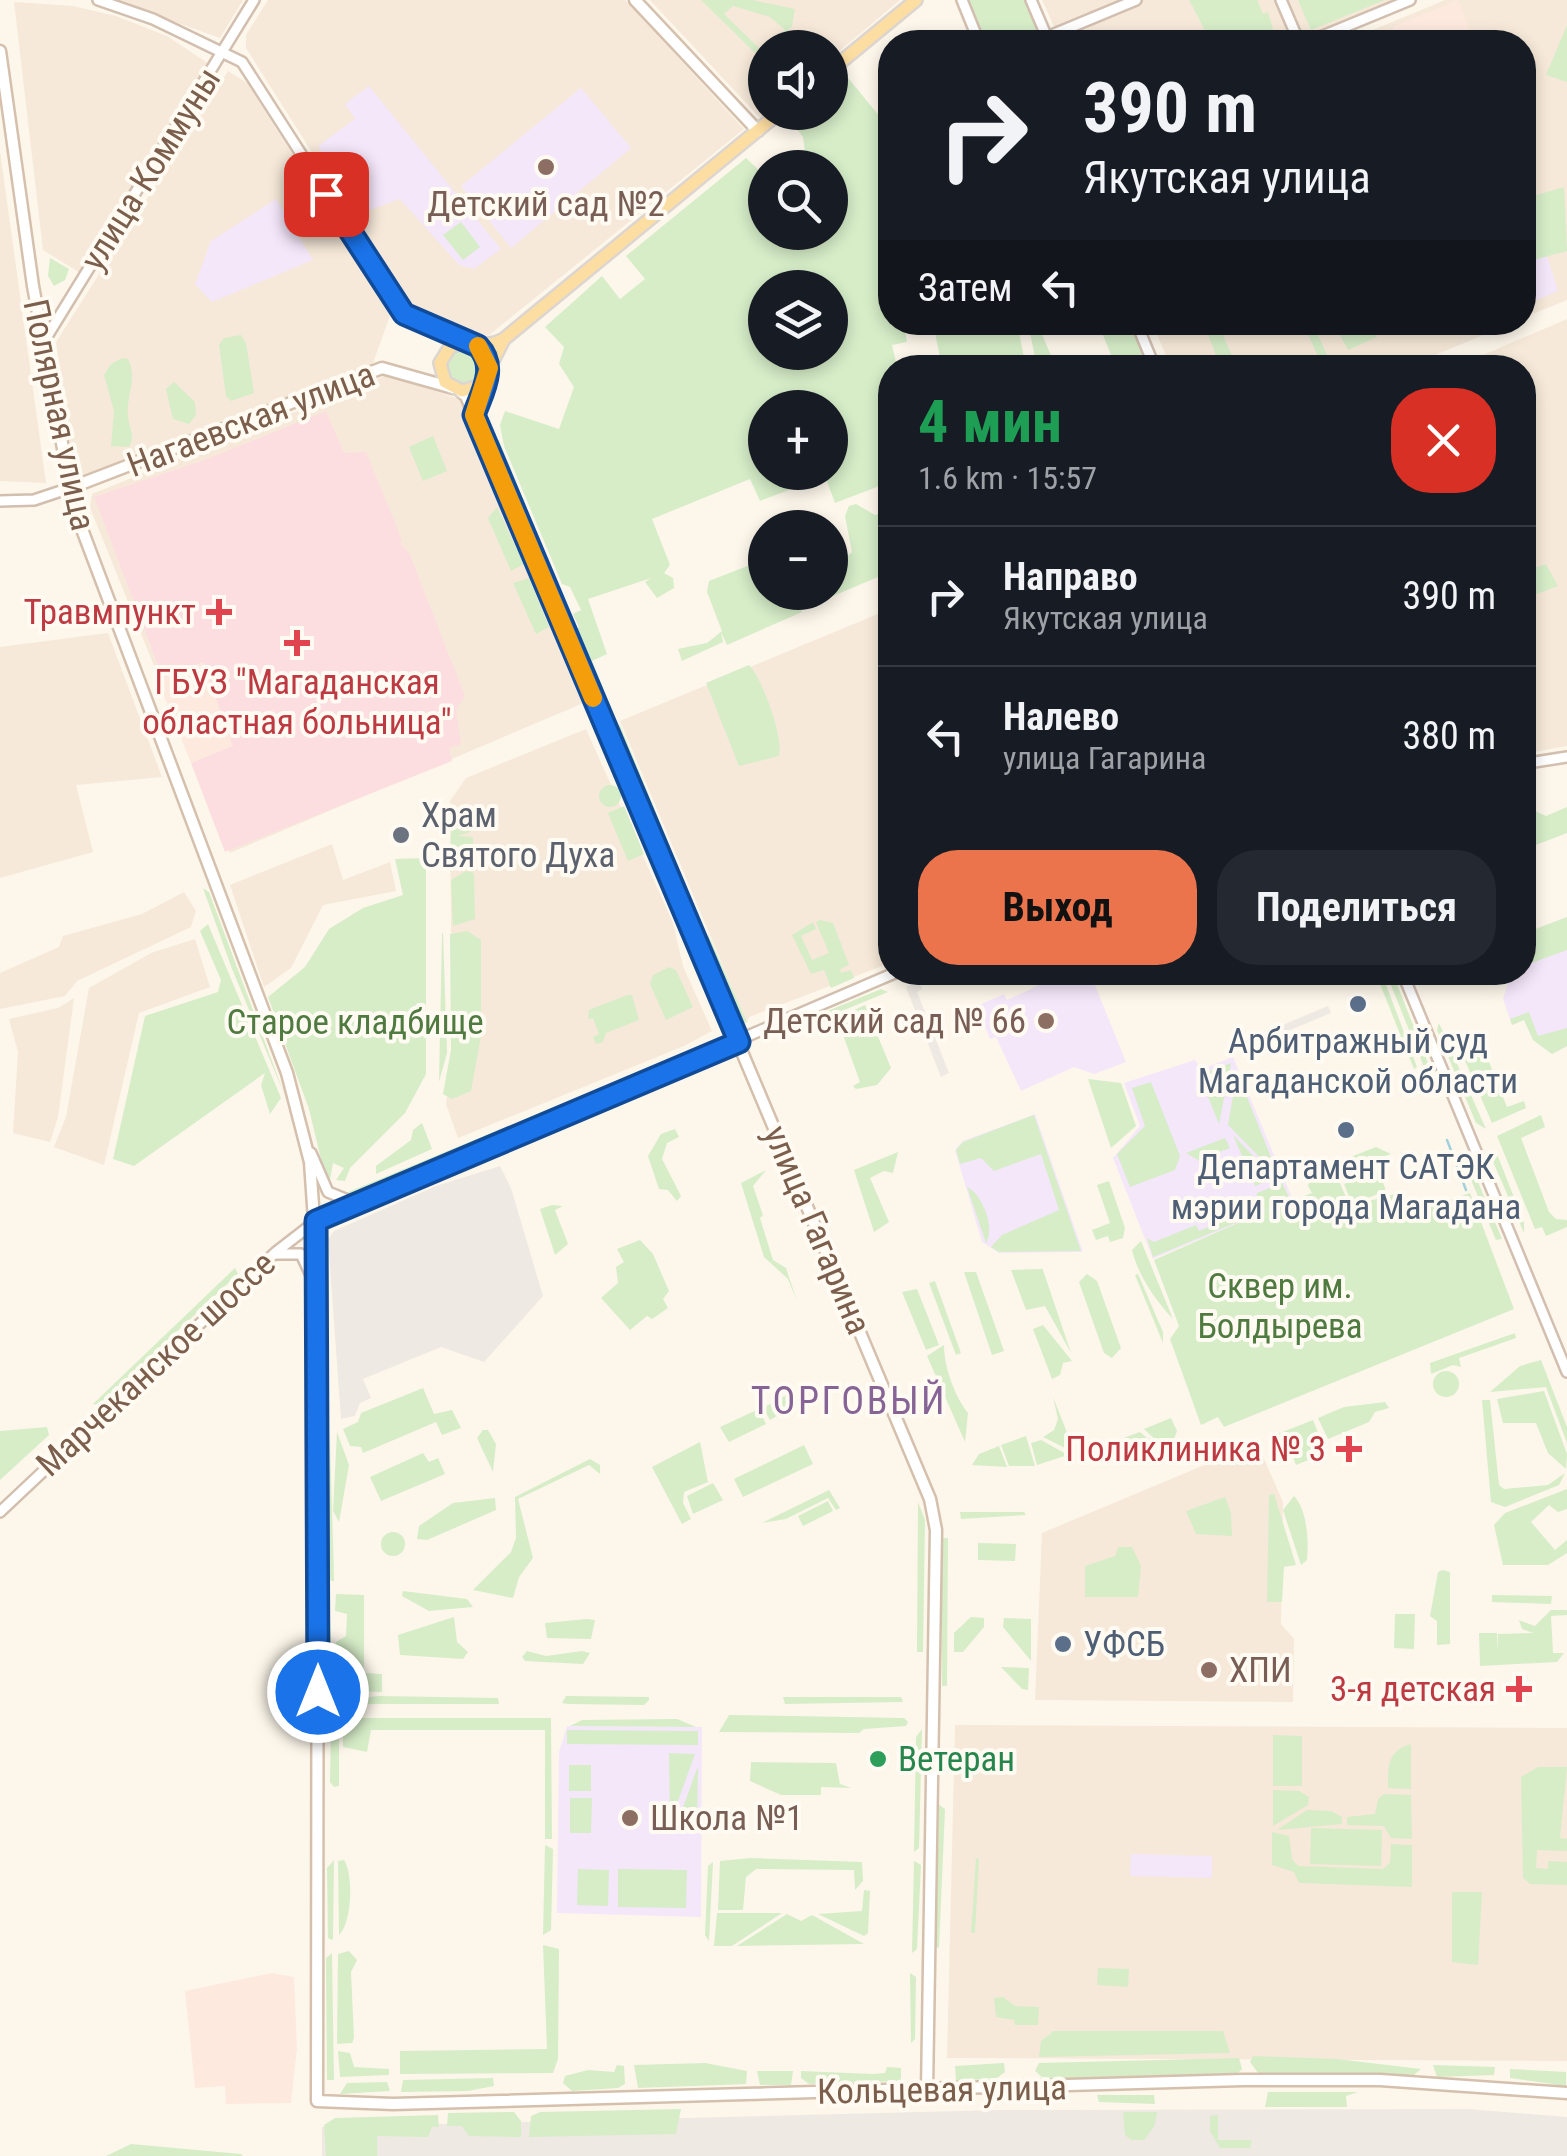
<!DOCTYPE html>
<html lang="ru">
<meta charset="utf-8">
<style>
body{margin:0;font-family:"Roboto Condensed",sans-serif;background:#242831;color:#f1f3f6;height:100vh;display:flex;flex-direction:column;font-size:38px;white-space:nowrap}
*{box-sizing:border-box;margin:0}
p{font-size:32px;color:#9ea1a6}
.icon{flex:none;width:55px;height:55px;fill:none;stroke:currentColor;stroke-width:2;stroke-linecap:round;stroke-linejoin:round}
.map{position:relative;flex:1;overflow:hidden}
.drawer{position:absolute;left:878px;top:355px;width:658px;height:630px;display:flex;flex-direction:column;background:#171b24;border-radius:40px;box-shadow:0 5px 15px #0003}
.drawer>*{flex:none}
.top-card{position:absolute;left:878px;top:30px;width:658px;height:305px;border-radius:40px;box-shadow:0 5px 15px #0003;background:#171b24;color:#f1f3f6;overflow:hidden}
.buttons{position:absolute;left:748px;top:30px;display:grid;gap:20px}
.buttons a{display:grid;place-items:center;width:100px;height:100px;border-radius:50%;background:#171b24;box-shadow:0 5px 15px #0003;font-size:50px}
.pin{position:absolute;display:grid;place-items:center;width:85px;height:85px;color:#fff;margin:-42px;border-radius:20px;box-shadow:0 5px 15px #0006}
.me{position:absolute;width:110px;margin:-55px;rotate:0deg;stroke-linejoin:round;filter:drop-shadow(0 0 8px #0008)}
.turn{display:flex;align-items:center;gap:35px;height:210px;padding:0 40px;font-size:45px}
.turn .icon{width:130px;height:130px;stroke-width:2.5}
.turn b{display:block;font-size:70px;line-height:85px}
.then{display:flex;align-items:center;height:95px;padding:0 40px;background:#0003;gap:20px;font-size:38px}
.round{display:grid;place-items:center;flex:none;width:105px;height:105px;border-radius:40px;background:#242831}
.overview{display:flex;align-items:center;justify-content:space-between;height:170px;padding:0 40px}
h1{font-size:60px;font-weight:700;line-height:75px;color:#1e9e55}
.button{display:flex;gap:20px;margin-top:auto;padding:20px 40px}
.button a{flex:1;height:115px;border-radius:40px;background:#eb744c;color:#111;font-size:40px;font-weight:700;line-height:115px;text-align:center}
.button a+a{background:#242831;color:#f1f3f6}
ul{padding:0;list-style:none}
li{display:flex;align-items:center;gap:30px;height:140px;padding:0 40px;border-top:2px solid #363941}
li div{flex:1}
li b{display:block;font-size:38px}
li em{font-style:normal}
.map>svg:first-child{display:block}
.residential{fill:#f6e9d9}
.commercial{fill:#fee9df}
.industrial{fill:#efe9e3}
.education{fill:#f4e7fa}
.medical{fill:#fcdee0}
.green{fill:#d6edc8;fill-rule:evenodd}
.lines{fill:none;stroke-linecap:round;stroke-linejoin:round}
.stream{stroke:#a3d1db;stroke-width:2.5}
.tertiary-casing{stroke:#d2bfaf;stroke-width:14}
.secondary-casing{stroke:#d5c0ad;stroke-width:15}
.primary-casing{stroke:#ddd5d0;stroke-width:16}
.tertiary{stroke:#fff;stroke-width:9}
.secondary{stroke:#fff;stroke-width:10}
.primary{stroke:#fddea2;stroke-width:11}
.route-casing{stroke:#114b97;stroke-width:25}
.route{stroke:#1a73e8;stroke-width:18}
.slow{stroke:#f59e0b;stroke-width:18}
.education-dot{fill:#8d6e63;stroke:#fffaf2;stroke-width:4}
.health-dot{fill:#e0444e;stroke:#fffaf2;stroke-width:4}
.worship-dot{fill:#6b7280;stroke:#fffaf2;stroke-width:4}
.service-dot{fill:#5c6f8a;stroke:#fffaf2;stroke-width:4}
.leisure-dot{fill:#2e9e5b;stroke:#fffaf2;stroke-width:4}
.labels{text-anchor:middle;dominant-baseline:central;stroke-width:8;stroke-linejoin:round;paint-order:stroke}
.street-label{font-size:35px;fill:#7b5e4c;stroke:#fffaf2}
.education-label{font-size:35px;fill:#785e54;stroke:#fffaf2;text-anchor:start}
.health-label{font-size:35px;fill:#be3a42;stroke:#fffaf2;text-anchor:end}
.worship-label{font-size:35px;fill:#5b616d;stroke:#fffaf2;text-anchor:start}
.park-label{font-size:35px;fill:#4f7a40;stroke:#fffaf2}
.service-label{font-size:35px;fill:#4e5e75;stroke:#fffaf2}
.leisure-label{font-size:35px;fill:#27864d;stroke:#fffaf2;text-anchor:start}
.neighbourhood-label{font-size:38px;letter-spacing:2.5px;fill:#876496;stroke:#fffaf2}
</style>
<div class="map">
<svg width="1567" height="2156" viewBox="0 0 1567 2156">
<rect width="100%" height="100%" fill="#fdf7eb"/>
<g class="residential">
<polygon points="113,0 243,0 220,38"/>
<polygon points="268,0 625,0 744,129 488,336 410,307 246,48 246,35"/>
<polygon points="650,0 900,0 830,59 830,48 765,48 767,113 760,118"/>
<polygon points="1042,0 1404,0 1298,42 1061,42"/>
<polygon points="1445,0 1567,0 1567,300 1523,318 1522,42 1344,42"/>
<polygon points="14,2 73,6 116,16 167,36 209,64 80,273 43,250"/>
<polygon points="228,71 247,83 392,310 372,366 79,478 73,471 56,342"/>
<polygon points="0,151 46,483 0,481"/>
<polygon points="1567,319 1567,746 1523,754 1522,368 1453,368"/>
<polygon points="1152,323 1512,323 1404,368 1171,367"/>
<polygon points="386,375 459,399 586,702 230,853 90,508 92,494"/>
<polygon points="890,609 890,963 749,1017 747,1023 620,721"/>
<polygon points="108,633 162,777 76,785 93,852 0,878 0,647"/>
<polygon points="586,729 673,923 683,966 712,1031 684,1046 458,1138 446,1104 452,1050 450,801 466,778"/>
<polygon points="332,844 343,880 390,862 396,891 323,905 291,968 264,987 230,885"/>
<polygon points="184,892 196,911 191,927 77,981 65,996 0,1009 0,973 59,947 63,936 142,914"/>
<polygon points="195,939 210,987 139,1013 104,1165 54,1147 66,1117 89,988 151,953"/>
<polygon points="74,998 58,1117 50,1142 13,1133 18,1052 9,1019 58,1008"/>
<polygon points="1257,1443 1283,1502 1281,1624 1294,1639 1293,1702 1035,1700 1042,1533"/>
<polygon points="955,1725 1567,1728 1567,2061 947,2058"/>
</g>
<g class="commercial">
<polygon points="1458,0 1474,42 1399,42 1393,27"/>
<polygon points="202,661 234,747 191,763 160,686 163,678"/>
<polygon points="272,1973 294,1977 297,2048 291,2103 226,2104 225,2086 195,2088 185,1991"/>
</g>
<g class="industrial">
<polygon points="919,981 922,989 917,992 949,1073 941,1077 906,987"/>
<polygon points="1328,1006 1331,1013 1283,1033 1280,1026"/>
<polygon points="500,1166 511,1188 543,1296 484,1362 441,1347 363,1379 371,1398 360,1403 355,1416 341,1419 328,1240 334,1231 436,1186"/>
<polygon points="1469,2109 1567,2117 1567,2156 322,2156 322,2127 999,2110"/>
</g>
<g class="education">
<polygon points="369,86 501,249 474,269 459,265 400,199 359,214 318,146 355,119 345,104"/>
<polygon points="581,88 631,148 511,248 461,186"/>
<polygon points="276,199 313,260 212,302 195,284 211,241"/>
<polygon points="1528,242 1530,261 1547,256 1558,291 1523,306 1523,244"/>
<polygon points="1567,917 1567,1046 1552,1054 1533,1040 1524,1020 1512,1025 1503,999 1511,973 1522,972 1523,934"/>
<polygon points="1051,973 1090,973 1126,1062 1094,1074 1074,1067 1021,1091 996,1037 990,1039 977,1006 1004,994 1007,1000 1029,990 1048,980 1046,975"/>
<polygon points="1233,1057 1293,1200 1153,1259 1113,1158 1140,1126 1124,1083 1195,1060 1202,1069"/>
<polygon points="1035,1114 1083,1252 999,1253 982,1242 955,1150 963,1141"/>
<polygon points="567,1726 702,1727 701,1917 557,1913 559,1752"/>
<polygon points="1131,1854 1212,1856 1212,1878 1130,1876"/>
</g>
<polygon class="medical" points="326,411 344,453 366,452 402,540 400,543 409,553 465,696 456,710 461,744 449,748 452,761 225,852 191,763 233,746 203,662 163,678 94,497 205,460"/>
<g class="green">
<polygon points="701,0 752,0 795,9 792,26 774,45 771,42 785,30 770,17 733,6 724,14 759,48 755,53"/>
<polygon points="962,0 1031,0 1049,42 979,42"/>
<polygon points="1189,0 1257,0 1263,14 1268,12 1277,42 1211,42"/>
<polygon points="1298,0 1385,0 1311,30"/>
<polygon points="1567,25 1567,82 1546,75"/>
<path d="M844,73L890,129V322L904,323L907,342L892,345L897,367L890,368V482L835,503L825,476L760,501L750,479L652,519L670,565L664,573L673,578L674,588L657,598L645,582L651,578L588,599L607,654L592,661L604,690L600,692L575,630L579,627L573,614L581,610L570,587L562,584L504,446L500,425L505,411L559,429L574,387L559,364L564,347L545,327L602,276L620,299L645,279L626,256L746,158L765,176V232H830V168L797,167L806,159L803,137L789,119L797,113L830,112V85ZM765,288H830V352H765ZM765,408H830V472H765Z"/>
<polygon points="1564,187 1567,251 1530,261 1523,199"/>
<polygon points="461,222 480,247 463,260 443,235"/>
<polygon points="50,258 69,269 65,280 54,286 48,276"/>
<polygon points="933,323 1017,323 1026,367 942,367"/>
<polygon points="1028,323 1037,323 1056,367 1037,367"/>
<polygon points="1098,323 1130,323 1148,367 1116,367"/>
<polygon points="1303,323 1313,323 1332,367 1307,367 1320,361"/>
<polygon points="1334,323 1372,323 1377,337 1348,350"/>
<polygon points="1218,324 1237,367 1211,367 1208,360 1216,355 1206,329"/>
<polygon points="241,335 246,343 254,393 231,401 226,396 219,345 224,338"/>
<circle cx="465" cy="367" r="18"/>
<path d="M122,358L128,359C138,379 126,396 128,416C129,429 136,436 129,447L111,446L114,411L104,375L111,364Z"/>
<polygon points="174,382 195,402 196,415 189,424 173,419 166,389"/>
<polygon points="433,436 447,471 423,481 409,447"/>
<polygon points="493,440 499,440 558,585 554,583"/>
<polygon points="856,504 875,515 890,510 890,572 821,601 819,593 830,592 830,572 852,552 845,516 849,506"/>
<polygon points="497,507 524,564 511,571 488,518"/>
<polygon points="765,559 765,592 794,593 802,612 727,645 721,632 723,642 682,661 678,649 707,643 722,631 707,592 709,581"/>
<polygon points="1546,564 1558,586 1523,599 1523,572"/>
<polygon points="529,578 549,627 536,634 513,583"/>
<path d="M749,665C762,678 784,738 779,756L739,766L706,683Z"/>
<polygon points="620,725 692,900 685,896 616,727"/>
<polygon points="612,755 664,878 663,884 658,883 607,757"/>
<circle cx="610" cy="796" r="11"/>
<polygon points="624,806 644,854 628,861 608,813"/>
<polygon points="1567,807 1567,833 1523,850 1524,814 1533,810 1546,816"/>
<polygon points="470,827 470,832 458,836 473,837 473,855 460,855 459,844 458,856 471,861 450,872 451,829"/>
<polygon points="426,858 426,1074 405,1113 350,1168 345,1181 336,1180 344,1168 333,1163 330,1180 326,1180 309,1109 268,997 305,967 329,929 363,908 403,895 395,859"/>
<polygon points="466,871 474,873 475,919 453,926 451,880"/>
<polygon points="203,888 209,892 285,1096 232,969"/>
<polygon points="1567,917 1567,950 1523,966 1523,934"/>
<polygon points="820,920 833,923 849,965 840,969 841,973 851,970 854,978 831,988 824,970 811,974 792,935 813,922 816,929 801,936 812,960 829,953 816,922"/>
<polygon points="208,924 281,1098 270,1114 261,1085 265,1073 134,1166 113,1159 145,1016 218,992 221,980 200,931"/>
<polygon points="467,931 481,940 481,1036 471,1091 452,1099 443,1094 451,1050 450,934"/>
<polygon points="443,932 447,1053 439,1082 442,934"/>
<polygon points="708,934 747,1022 745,1023 741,1022 707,945"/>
<polygon points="669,967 676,970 693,1007 666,1020 650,984 653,975"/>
<polygon points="1386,973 1393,974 1430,1068 1426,1072"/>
<polygon points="1385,982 1417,1067 1414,1069 1380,984"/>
<polygon points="881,989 888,992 815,1022 813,1017"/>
<polygon points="627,995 632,995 639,1020 606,1033 603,1042 596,1044 593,1037 599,1034 593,1018 588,1019 589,1010"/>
<polygon points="865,1005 891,1068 877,1085 856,1089 853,1086 860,1082 837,1018"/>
<polygon points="1529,1012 1538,1036 1567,1028 1567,1046 1552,1054 1533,1040 1524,1020 1512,1025 1510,1019"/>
<polygon points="1439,1023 1486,1129 1476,1123 1437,1030"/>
<polygon points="719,1038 720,1043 615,1087 613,1082"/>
<polygon points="1483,1047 1507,1107 1524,1101 1526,1108 1492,1123 1463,1056"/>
<polygon points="1231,1063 1219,1124 1199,1075"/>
<polygon points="1237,1072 1279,1177 1228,1125"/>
<polygon points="1088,1079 1121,1083 1136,1126 1111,1148"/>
<polygon points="1151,1082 1180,1156 1175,1170 1130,1187 1117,1154 1145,1126 1132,1088"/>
<polygon points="602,1087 601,1093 349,1196 346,1193"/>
<polygon points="610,1103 616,1106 509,1152 512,1144"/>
<polygon points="1034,1115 1081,1251 999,1252 991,1247 1002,1235 1059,1210 1041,1154 994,1171 981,1158 960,1164 956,1150 963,1142"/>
<polygon points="1541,1115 1545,1127 1521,1138 1549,1212 1556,1219 1567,1220 1567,1227 1546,1236 1542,1227 1535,1229 1497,1136"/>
<polygon points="422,1123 432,1149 376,1174 376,1166 411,1140 413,1130"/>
<polygon points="675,1129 679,1137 667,1143 662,1159 681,1196 677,1201 668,1190 659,1189 648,1156 661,1134"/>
<polygon points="1233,1135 1275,1178 1255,1186"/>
<polygon points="1225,1138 1230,1148 1198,1160 1186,1153"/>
<polygon points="1376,1147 1391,1154 1385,1156 1388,1169 1376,1168 1339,1181 1350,1206 1395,1194 1413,1213 1470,1193 1514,1309 1224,1427 1218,1417 1201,1425 1170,1339 1179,1326 1154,1260 1281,1204 1153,1257 1147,1238 1154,1242 1196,1225 1199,1231 1218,1223 1216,1217 1256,1199 1257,1193 1282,1183 1291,1201 1312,1193 1308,1186 1312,1172"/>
<polygon points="499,1150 502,1153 412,1191 415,1184"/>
<polygon points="898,1152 893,1173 884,1171 870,1178 889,1222 874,1232 854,1170"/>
<polygon points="1497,1154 1524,1223 1524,1233 1491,1157"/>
<polygon points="1470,1163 1500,1234 1502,1239 1496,1240 1465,1165"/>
<polygon points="766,1170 753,1186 763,1215 760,1218 773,1260 786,1268 797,1301 788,1279 764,1257 741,1183"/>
<polygon points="1379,1171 1386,1191 1352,1204 1344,1184"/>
<polygon points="1109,1181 1125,1228 1123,1238 1110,1242 1108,1236 1096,1240 1092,1230 1110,1223 1097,1185"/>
<path d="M967,1187C983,1195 995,1228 986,1243Z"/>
<polygon points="552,1205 563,1206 555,1210 568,1244 555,1255 540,1209"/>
<polygon points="640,1240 653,1254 669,1291 663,1299 668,1308 652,1319 647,1316 630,1330 601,1298 618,1283 616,1267 624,1262 617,1249"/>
<path d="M1141,1241L1173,1319C1155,1300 1138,1275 1132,1250Z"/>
<polygon points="235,1268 238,1274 99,1405 93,1404"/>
<polygon points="1043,1269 1043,1270 1071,1353 1045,1306 1026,1310 1011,1270"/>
<polygon points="964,1272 976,1272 1004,1351 992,1355"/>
<polygon points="1087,1274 1097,1281 1121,1348 1112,1358 1104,1353 1079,1282"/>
<polygon points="1138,1274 1163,1332 1163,1343 1135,1275"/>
<polygon points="935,1281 961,1353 956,1355 929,1283"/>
<polygon points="917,1289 939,1345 926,1350 902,1292"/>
<polygon points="1043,1325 1072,1361 1063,1363 1060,1375 1052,1379 1033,1329"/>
<polygon points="1515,1333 1516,1338 1459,1358 1461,1367 1453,1365 1431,1374 1430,1363"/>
<polygon points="310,1334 310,1427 306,1427 305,1335"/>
<path d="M944,1345C944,1369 956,1398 968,1413L965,1442L927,1356Z"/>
<polygon points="1541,1360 1567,1427 1567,1443 1546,1387 1490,1392 1520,1366"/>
<circle cx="1446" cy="1384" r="13"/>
<polygon points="423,1388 434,1414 452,1410 461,1428 442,1435 436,1422 363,1453 361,1447 350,1446 343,1429 358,1422 361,1413"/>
<polygon points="1544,1391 1567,1454 1566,1469 1548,1453 1536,1423 1503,1423 1497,1399"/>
<polygon points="790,1393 797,1405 770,1420 763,1408"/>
<polygon points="1053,1397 1075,1453 1043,1437 1054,1430 1058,1419"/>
<polygon points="1482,1400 1490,1400 1499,1485 1504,1489 1548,1485 1565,1473 1559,1485 1505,1507 1491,1502"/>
<polygon points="1385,1402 1389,1408 1375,1412 1369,1422 1328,1439 1318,1418 1344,1407"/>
<polygon points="759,1409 766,1424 729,1442 720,1427"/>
<polygon points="1171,1418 1177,1431 1174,1439 1160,1444 1144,1429"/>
<polygon points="1313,1420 1326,1453 1296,1465 1290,1449 1296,1446 1289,1448 1287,1440 1275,1435"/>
<polygon points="47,1427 49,1435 0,1480 0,1431"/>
<polygon points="483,1430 488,1430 496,1444 493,1472 477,1438"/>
<polygon points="337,1432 349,1465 339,1522 333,1511"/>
<polygon points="1140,1432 1147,1438 1143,1445 1149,1438 1158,1445 1133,1455 1137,1446 1143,1445 1135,1443 1130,1456 1113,1463 1107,1444"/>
<path d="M330,1434C331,1486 333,1533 334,1581H331L328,1570Z"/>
<polygon points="1026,1436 1035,1466 1009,1466 1001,1445"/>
<polygon points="1041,1440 1068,1455 1037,1465 1031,1443"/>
<polygon points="700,1442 708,1482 684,1492 683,1503 691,1519 682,1524 652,1467"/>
<polygon points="804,1445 813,1464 743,1497 734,1479"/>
<polygon points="999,1446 1007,1467 972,1465 979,1454"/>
<polygon points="423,1453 429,1462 438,1458 445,1474 381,1501 370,1477"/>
<polygon points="590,1459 600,1465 600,1474 589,1465 518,1499 533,1558 519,1577 513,1598 473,1590 511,1552 516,1538 515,1497"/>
<polygon points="713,1483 723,1500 693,1514 687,1496"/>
<polygon points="1567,1489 1567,1509 1558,1512 1549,1505 1531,1522 1555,1550 1567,1540 1567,1553 1548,1565 1503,1565 1494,1525 1505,1513"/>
<polygon points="829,1490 840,1508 836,1510 828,1498 786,1519 762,1523"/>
<polygon points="1274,1494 1296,1565 1284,1567 1282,1602 1267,1602 1269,1495"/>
<path d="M1294,1496C1307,1509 1309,1541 1307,1560L1301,1565L1283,1510Z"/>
<polygon points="1225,1497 1231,1513 1232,1536 1196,1534 1186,1511"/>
<polygon points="495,1498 496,1510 427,1540 417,1539 419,1526 453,1503"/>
<polygon points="828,1501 833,1511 803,1526 798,1516"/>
<polygon points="918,1502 925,1520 923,1652 917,1652"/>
<polygon points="960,1512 1024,1512 1026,1515 961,1519"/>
<circle cx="393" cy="1544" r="12"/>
<polygon points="942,1538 948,1538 947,1686 942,1686"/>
<polygon points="978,1543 1016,1544 1015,1561 978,1560"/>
<polygon points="1118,1547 1132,1547 1141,1566 1138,1597 1085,1597 1085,1566 1115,1556"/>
<polygon points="1443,1570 1450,1572 1450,1644 1437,1645 1437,1621 1430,1616 1438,1572"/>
<polygon points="403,1591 467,1599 473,1607 429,1611 402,1596"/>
<polygon points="336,1594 364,1595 364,1673 382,1674 382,1692 336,1690 336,1642 346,1636 347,1614 335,1611"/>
<polygon points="329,1595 333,1692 329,1693"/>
<polygon points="1492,1595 1552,1596 1551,1604 1492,1602"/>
<polygon points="1551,1610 1567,1610 1567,1615 1551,1616 1553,1653 1564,1653 1557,1662 1480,1666 1479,1633 1497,1633 1498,1652 1498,1634 1533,1633 1522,1629 1519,1620 1535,1626"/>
<polygon points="1395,1614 1415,1614 1414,1649 1394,1648"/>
<polygon points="454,1617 457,1642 468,1652 463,1659 400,1655 398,1635"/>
<polygon points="971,1617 984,1618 984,1627 963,1652 954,1652 954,1633"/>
<polygon points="1004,1618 1031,1619 1031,1661 1003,1627"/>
<polygon points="587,1619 595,1620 591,1639 547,1638 545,1623"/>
<polygon points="582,1651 590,1653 583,1664 525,1661 522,1657 527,1651 546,1656"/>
<polygon points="1001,1667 1029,1668 1028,1690 1022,1689"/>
<polygon points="379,1696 498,1698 499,1704 344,1704 343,1700"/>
<polygon points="566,1696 649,1697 649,1700 644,1705 568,1704 562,1703"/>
<polygon points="783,1697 901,1697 903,1702 785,1704"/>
<polygon points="729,1715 904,1718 908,1722 906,1726 864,1729 859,1733 719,1732"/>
<polygon points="339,1718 339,1786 334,1787 330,1782 331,1721"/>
<polygon points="343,1718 551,1718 552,1839 545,1839 545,1730 371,1730 367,1752 343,1747"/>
<polygon points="677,1719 696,1727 570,1726 582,1720"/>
<polygon points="922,1729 919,1848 914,1852 916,1737"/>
<polygon points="567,1730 698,1731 698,1745 567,1744"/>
<polygon points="1273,1735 1302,1736 1302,1786 1273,1786"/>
<path d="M1411,1744V1789L1388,1788C1388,1767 1387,1751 1411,1744Z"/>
<polygon points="669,1753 695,1754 670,1823"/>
<polygon points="751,1762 836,1763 840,1784 851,1788 821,1787 821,1795 781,1795 750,1781"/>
<rect x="569" y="1765" width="22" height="26"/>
<polygon points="698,1766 697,1825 677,1824"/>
<polygon points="1538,1767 1567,1767 1560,1838 1567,1839 1567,1851 1537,1850 1536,1868 1548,1869 1548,1861 1567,1862 1567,1885 1530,1884 1523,1878 1521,1777"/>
<polygon points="1273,1790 1299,1791 1309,1797 1308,1805 1273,1826"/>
<polygon points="1384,1794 1411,1795 1412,1839 1391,1838 1384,1826 1347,1825 1347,1817 1375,1814 1378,1799"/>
<polygon points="570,1798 592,1798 591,1833 570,1833"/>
<polygon points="939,1805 945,1809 939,1948 936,1947"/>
<polygon points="1307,1810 1331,1811 1342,1817 1342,1824 1277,1830"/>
<polygon points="1311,1828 1382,1830 1381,1866 1310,1864"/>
<polygon points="1272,1832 1289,1836 1292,1859 1298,1866 1383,1869 1390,1863 1391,1844 1412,1845 1412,1887 1299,1883 1294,1872 1272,1865"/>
<polygon points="545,1845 553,1849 551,1930 543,1935"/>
<polygon points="751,1858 862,1862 863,1881 855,1890 854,1870 756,1869 746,1877 743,1910 718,1910 720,1861"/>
<polygon points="976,1858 979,1859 975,1933 971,1933"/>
<polygon points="334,1860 333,1939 331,1940 328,1938 327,1868"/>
<path d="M344,1860C353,1873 353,1921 339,1935L338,1861Z"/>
<polygon points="914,1861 921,1865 917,1949 912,1953"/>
<polygon points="713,1862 709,1941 705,1935 708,1866"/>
<polygon points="578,1869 609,1870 608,1906 577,1905"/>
<polygon points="618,1869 687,1870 686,1908 618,1907"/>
<polygon points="864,1890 870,1891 868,1933 864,1936 818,1914 862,1911"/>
<polygon points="1452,1892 1482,1892 1478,1965 1452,1962"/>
<polygon points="717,1913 782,1913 732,1946 714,1946"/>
<polygon points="787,1914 801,1921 812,1915 864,1944 737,1946"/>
<polygon points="543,1945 559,1949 558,2059 553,2073 400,2074 400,2051 547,2049"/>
<polygon points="349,1951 357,1960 351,1972 354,2038 352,2043 337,2044 338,1954"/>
<polygon points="332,1953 334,2080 327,2080 326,1958"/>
<polygon points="1098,1968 1129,1969 1128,1987 1097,1985"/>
<polygon points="910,1973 916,1977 915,2039 911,2043"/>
<polygon points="1003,1997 1015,2006 1039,2007 1038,2025 1015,2025 1014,2020 996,2017 994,1998"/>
<polygon points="1054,2031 1223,2031 1230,2053 1039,2057 1041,2041"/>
<polygon points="338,2051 350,2053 354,2067 389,2069 389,2075 340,2077"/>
<polygon points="1253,2056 1337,2059 1421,2069 1414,2075 1258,2073 1250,2062"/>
<polygon points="1239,2058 1242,2069 1237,2074 1044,2079 1035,2071 1039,2063"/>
<polygon points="705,2063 747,2071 746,2084 638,2088 634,2065"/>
<polygon points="1004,2063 1005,2072 997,2078 956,2081 955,2066"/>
<polygon points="617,2065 624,2066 625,2084 618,2088 572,2091 563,2083 565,2076 588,2070 614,2072"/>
<polygon points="1433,2065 1495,2067 1494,2075 1437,2077"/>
<polygon points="887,2067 901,2068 901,2081 809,2084 801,2078 801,2071 873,2074 885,2073"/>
<polygon points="1510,2069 1566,2072 1566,2086 1510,2078"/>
<polygon points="757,2071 793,2071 791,2085 760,2085"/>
<polygon points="493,2078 494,2086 468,2091 401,2092 403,2080"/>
<polygon points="347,2083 387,2082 390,2091 340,2094"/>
<polygon points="1358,2092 1346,2096 1347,2107 1265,2107 1268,2092"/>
<polygon points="1097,2095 1154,2095 1155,2104 1099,2102"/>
<polygon points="681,2109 676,2134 529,2137 531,2116 540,2112"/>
<polygon points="514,2112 521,2121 521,2137 469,2136 462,2126 447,2126 448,2113"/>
<polygon points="1123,2112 1157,2112 1155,2125 1144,2140 1131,2140 1125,2135"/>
<polygon points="438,2115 439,2127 432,2127 428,2137 377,2136 377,2156 326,2156 324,2125 335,2118"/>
<polygon points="1218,2115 1218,2140 1252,2140 1250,2148 1220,2148 1210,2131 1210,2116"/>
<polygon points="131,2144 241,2154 243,2156 106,2156"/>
</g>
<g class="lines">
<g class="stream">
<polyline points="1447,1140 1457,1166"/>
<polyline points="1459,1171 1466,1190"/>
</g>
<g class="tertiary-casing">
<g id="tertiary">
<polyline points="98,0 153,19 242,62 402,311 468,342"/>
<polyline points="962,0 979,42"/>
<polyline points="1031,0 1048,40"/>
<polyline points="1281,0 1299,42"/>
<polyline points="1047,37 1136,0"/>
<polyline points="1308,42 1410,0"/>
<polyline points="1136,322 1155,368"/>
<polyline points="46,338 254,0"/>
<polyline points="0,501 34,500 70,488"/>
<polyline points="1522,764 1567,757"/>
<polyline points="1402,972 1567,1372"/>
<polyline points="311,1153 328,1192 355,1203"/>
<polyline points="276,1254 301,1254 315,1284"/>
<polyline points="0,1512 276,1252 316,1221 897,972"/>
</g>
</g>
<g class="secondary-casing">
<g id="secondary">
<polyline points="635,0 758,131"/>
<polyline points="0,51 33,286 74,508 287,1073 310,1162 318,1278 317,2101 393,2104 1243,2080 1380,2080 1567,2093"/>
<polyline points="460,391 466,396 930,1499 936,1530 927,2091"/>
<polyline points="474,414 486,378"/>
<polyline points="70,488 382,368 453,388"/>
</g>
</g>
<g class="primary-casing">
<g id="primary">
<polyline points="830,71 916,0"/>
<path d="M504,339C485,351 469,337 450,347L440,363L445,382L462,391L480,386L504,339L780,112"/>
</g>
</g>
<use href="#tertiary" class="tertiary"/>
<use href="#secondary" class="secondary"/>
<use href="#primary" class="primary"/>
</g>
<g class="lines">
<g class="route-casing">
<path id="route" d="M318,1692L316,1221L739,1042L474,415C482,392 498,367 478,346L404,314L326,194"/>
</g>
<use href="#route" class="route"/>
<polyline class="slow" points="478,346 489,368 474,415 593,698"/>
</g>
<g class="education-dot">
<circle cx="546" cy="167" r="10"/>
<circle cx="1046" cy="1021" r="10"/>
<circle cx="1209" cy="1670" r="10"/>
<circle cx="630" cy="1818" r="10"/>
</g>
<g class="health-dot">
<path d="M214 597h10v10h10v10h-10v10h-10v-10h-10v-10h10z"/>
<path d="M292 628h10v10h10v10h-10v10h-10v-10h-10v-10h10z"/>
<path d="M1344 1434h10v10h10v10h-10v10h-10v-10h-10v-10h10z"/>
<path d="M1514 1674h10v10h10v10h-10v10h-10v-10h-10v-10h10z"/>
</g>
<circle class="worship-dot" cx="401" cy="835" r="10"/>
<g class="service-dot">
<circle cx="1358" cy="1004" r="10"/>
<circle cx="1346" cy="1130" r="10"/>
<circle cx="1063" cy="1644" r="10"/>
</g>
<circle class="leisure-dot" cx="878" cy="1759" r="10"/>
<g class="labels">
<g class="street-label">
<text transform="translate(151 169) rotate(-58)">улица Коммуны</text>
<text transform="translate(59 415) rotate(78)">Полярная улица</text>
<text transform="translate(251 420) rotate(-21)">Нагаевская улица</text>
<text transform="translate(817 1230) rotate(67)">улица Гагарина</text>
<text transform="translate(156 1364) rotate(-43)">Марчеканское шоссе</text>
<text transform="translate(942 2090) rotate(-1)">Кольцевая улица</text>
</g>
<g class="education-label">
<text x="546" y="204" text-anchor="middle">Детский сад №2</text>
<text x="1026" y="1021" text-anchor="end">Детский сад № 66</text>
<text x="1229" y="1670">ХПИ</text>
<text x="650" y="1818">Школа №1</text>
</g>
<g class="health-label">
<text x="196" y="612">Травмпункт</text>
<text x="297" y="682" text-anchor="middle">ГБУЗ "Магаданская<tspan x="297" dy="40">областная больница"</tspan></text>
<text x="1326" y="1449">Поликлиника № 3</text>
<text x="1496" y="1689">3-я детская</text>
</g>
<g class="worship-label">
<text x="421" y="815">Храм<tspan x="421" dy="40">Святого Духа</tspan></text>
</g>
<g class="park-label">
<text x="355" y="1022">Старое кладбище</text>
<text x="1280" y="1286">Сквер им.<tspan x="1280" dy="40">Болдырева</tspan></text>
</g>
<g class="service-label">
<text x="1358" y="1041">Арбитражный суд<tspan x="1358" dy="40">Магаданской области</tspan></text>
<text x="1346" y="1167">Департамент САТЭК<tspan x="1346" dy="40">мэрии города Магадана</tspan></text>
<text x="1083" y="1644" text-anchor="start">УФСБ</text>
</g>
<g class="leisure-label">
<text x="898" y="1759">Ветеран</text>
</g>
<g class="neighbourhood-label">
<text x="849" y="1401">ТОРГОВЫЙ</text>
</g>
</g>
</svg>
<div class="buttons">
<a><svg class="icon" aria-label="sound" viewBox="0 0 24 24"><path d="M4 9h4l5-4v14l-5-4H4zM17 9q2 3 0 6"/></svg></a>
<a><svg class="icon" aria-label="search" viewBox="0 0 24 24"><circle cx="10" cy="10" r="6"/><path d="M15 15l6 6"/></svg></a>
<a><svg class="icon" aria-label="layers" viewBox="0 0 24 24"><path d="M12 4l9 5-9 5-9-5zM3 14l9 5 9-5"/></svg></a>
<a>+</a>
<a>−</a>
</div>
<div class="pin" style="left:326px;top:194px;background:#d93025"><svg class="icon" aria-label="arrive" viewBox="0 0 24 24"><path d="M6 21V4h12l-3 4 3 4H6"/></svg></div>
<svg class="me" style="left:318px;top:1692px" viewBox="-20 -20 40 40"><circle r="17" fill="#1a73e8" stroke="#fff" stroke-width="3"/><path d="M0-11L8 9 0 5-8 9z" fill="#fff"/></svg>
<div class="top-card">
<div class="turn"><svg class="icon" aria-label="right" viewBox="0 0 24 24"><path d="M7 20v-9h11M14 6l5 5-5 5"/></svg><div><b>390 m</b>Якутская улица</div></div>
<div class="then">Затем<svg class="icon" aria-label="left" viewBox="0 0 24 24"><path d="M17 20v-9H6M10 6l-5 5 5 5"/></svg></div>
</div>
<section class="drawer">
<div class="overview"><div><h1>4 мин</h1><p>1.6 km · 15:57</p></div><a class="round" style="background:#d93025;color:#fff"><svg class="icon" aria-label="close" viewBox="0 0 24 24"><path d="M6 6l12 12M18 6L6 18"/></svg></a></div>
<ul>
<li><svg class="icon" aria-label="right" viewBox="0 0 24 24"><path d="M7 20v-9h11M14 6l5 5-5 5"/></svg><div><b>Направо</b><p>Якутская улица</p></div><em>390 m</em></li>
<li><svg class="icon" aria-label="left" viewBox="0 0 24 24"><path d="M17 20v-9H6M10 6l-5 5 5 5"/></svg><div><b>Налево</b><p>улица Гагарина</p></div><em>380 m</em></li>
</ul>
<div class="button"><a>Выход</a><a>Поделиться</a></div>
</section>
</div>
